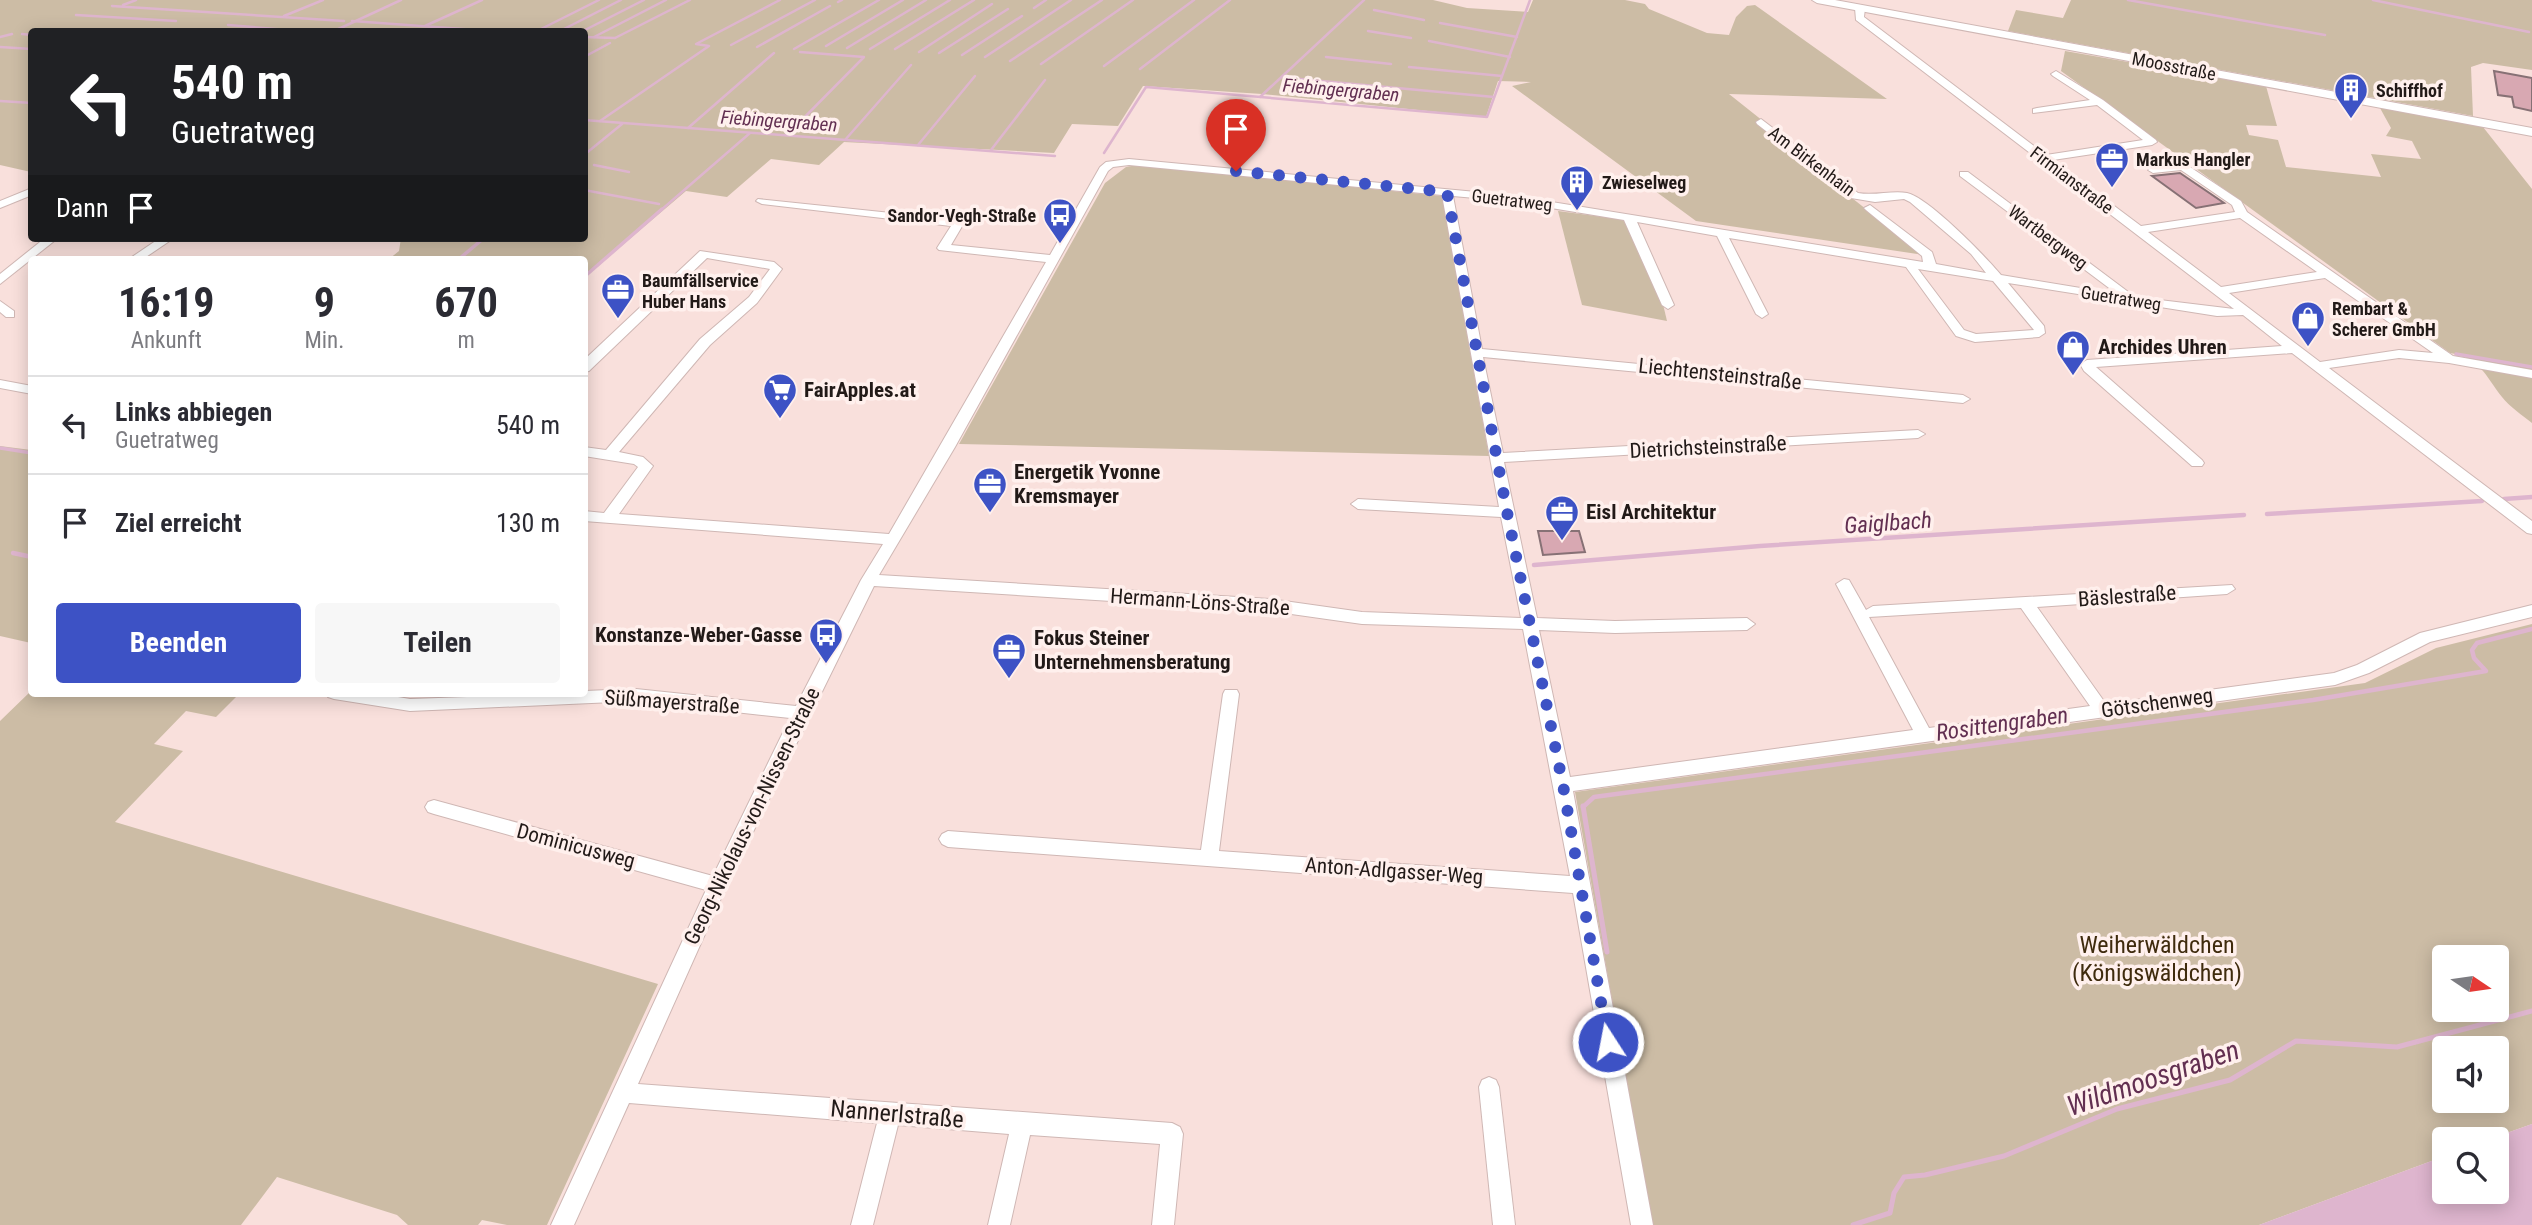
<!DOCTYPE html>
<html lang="de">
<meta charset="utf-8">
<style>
body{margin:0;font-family:"Roboto Condensed",sans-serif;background:#f7f7f7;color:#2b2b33;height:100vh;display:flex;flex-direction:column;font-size:26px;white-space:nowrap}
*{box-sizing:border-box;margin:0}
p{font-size:23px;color:#7c7c81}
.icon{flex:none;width:38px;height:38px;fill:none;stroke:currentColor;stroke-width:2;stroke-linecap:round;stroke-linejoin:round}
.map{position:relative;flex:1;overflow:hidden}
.sheet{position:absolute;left:28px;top:256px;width:560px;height:441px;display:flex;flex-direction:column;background:#fff;border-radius:7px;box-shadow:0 4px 18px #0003}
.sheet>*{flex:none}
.banner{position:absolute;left:28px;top:28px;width:560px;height:214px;border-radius:7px;box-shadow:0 4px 18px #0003;background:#202124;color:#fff;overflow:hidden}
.needle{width:46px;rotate:103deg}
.buttons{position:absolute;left:2432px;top:945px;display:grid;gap:14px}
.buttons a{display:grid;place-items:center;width:77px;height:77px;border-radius:7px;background:#fff;box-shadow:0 4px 18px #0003;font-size:35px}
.pin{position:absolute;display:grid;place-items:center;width:60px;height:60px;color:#fff;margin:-72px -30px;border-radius:50% 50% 50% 0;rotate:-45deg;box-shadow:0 0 7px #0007}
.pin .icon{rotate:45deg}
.me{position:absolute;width:77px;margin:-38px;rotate:349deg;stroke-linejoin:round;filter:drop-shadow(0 0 5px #0008)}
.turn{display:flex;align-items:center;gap:24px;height:147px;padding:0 28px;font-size:32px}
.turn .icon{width:91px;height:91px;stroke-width:2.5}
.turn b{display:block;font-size:49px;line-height:60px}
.then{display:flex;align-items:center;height:66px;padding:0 28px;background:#0003;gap:14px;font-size:26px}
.eta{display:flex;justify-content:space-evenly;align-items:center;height:119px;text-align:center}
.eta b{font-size:42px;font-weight:700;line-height:49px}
.action{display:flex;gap:14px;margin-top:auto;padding:14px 28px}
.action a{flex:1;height:80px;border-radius:7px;background:#3d52c5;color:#fff;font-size:28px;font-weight:700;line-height:80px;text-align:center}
.action a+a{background:#f7f7f7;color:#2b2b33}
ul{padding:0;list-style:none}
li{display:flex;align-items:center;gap:21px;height:98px;padding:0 28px;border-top:2px solid #e1e1e2}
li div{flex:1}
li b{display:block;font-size:26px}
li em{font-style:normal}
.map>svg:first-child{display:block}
.green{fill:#ccbca5;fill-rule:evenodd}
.water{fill:#deb5ce}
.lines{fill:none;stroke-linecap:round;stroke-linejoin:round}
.stream-far3{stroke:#deb5ce;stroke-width:2.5}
.stream-far2{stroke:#deb5ce;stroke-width:3.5}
.stream-far1{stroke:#deb5ce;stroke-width:4.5}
.stream{stroke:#deb5ce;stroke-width:5}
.building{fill:#d8a8b2;stroke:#877175;stroke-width:2}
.minor-casing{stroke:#cfb7b4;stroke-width:2}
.tertiary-casing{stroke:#cfb7b4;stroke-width:2}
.minor{fill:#fff;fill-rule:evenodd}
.tertiary{fill:#fff;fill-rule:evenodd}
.route{stroke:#3d52c5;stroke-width:12;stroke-dasharray:0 21.6}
.labels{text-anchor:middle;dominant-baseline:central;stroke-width:7;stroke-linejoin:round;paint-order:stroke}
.far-street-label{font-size:18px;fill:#221a18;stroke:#fff0ed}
.far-poi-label{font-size:18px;font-weight:bold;fill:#221a18;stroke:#fff0ed;text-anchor:start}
.far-water-label{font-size:19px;font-style:italic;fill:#622f51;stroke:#fff0ed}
.poi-label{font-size:21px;font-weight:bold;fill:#221a18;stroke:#fff0ed;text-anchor:start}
.street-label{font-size:21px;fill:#221a18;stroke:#fff0ed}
.water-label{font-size:23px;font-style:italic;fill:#622f51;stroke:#fff0ed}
.near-park-label{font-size:24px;fill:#3f2b0d;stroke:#fff0ed}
.near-street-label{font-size:24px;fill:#221a18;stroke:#fff0ed}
.near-water-label{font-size:28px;font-style:italic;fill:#622f51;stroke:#fff0ed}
</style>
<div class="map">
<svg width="2532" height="1225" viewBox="0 0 2532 1225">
<rect width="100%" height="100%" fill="#f9e0dc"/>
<g class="green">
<polygon points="0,0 1433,0 1467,8 1528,12 1533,0 1625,0 1645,4 1649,9 1707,33 1729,35 1736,17 1747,6 1755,5 1887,99 1729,94 1763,121 1757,123 1924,255 1696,221 1512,86 1531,82 1498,81 1486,117 1262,94 1143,86 1118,126 1072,124 1054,153 844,142 819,165 771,159 727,197 686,191 585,277 584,259 389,259 399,251 401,238 584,238 584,32 32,32 31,172 0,165"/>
<polygon points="2071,0 2532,0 2532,70 2483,63 2471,67 2473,116 2008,31 2016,10 2063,18"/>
<path d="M2065,51L2266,86L2277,126L2246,125L2249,135L2278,140L2286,167L2381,177L2371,154L2421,159L2412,141L2386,136L2391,128L2380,108L2483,127L2532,189V423C2522,415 2510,407 2502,397C2486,377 2480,357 2450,353L2061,71Z"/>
<polygon points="1137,165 1442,196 1489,456 959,444 1105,183 1126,167"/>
<polygon points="1558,211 1626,220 1662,300 1667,321 1582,305"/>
<polygon points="0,446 31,450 31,643 0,636"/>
<path d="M2532,624V1124L2490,1139H2445V1156L2259,1225H1652L1575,792L2365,683L2436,648ZM2445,957H2497V1010H2445ZM2445,1048H2497V1101H2445Z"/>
<polygon points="31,691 32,693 240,693 216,717 186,711 154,744 183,751 115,822 658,984 547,1225 507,1225 482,1220 478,1225 408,1225 397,1215 277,1177 241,1225 0,1225 0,721"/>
</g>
<polygon class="water" points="2532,1124 2532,1225 2259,1225 2445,1156 2445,1192 2497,1192 2497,1139 2490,1139"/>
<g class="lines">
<g class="stream-far3">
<polyline points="2128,0 2325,35"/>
<polyline points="2373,0 2529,32"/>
<polyline points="838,2 842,0"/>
<polyline points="123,5 136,0"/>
<polyline points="112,6 344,21"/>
<polyline points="1034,8 1046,0"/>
<polyline points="1374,10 1424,20"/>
<polyline points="76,15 176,21"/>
<polyline points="284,16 323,0"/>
<polyline points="352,21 504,32"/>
<polyline points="1440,23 1517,37"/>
<polyline points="228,25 312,32"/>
<polyline points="425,26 482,0"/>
<polyline points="1368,31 1411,38"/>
<polyline points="332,32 401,0"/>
<polyline points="535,32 599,0"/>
<polyline points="558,32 621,0"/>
<polyline points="581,32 644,0"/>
<polyline points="22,34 32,35"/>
<polyline points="0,37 12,34"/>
<polyline points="584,37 615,38"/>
<polyline points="594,37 666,0"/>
<polyline points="615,38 690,0"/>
<polyline points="1429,41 1510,57"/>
<polyline points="731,45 815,0"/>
<polyline points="826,46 903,0"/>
<polyline points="0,47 32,49"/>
<polyline points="757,47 830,6"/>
<polyline points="847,48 926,0"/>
<polyline points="794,49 879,0"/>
<polyline points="870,49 950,0"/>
<polyline points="895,49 974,0"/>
<polyline points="919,52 992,4"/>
<polyline points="939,53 1008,9"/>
<polyline points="962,55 1022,16"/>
<polyline points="584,57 610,43"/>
<polyline points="985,57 1071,0"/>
<polyline points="1326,57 1391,64"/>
<polyline points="1010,61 1102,0"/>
<polyline points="1041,64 1133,0"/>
<polyline points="1104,66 1194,0"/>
<polyline points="1409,67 1502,76"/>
<polyline points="1140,69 1230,0"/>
<polyline points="1300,79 1494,97"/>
<polyline points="1260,97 1364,0"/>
<polyline points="0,101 32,103"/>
<polyline points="584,120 1055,156"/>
<polyline points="600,121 709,46 696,44 780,0"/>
<polyline points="688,128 774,53"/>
<polyline points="787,135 864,57 800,52"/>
<polyline points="845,140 911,65"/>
<polyline points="918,145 975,76"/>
<polyline points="991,150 1045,80"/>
<polyline points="1104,153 1146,87 1487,117 1530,0"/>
<polyline points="584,155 622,124"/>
<polyline points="594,165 629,172"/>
<polyline points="584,190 659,204"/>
<polyline points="660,211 750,133"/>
</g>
<g class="stream-far2">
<polyline points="459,259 484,238"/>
<polyline points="584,277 662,209"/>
<polyline points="2456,354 2532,367"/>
<polyline points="0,448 32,453"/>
</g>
<g class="stream-far1">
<polyline points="2504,499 2532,497"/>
<polyline points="2267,514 2482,501"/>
<polyline points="13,553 32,557"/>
<polyline points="1534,565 1760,546 2244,515"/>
<polyline points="1583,807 1594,797 2313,700 2486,671 2474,658 2472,650 2477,643 2532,629"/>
</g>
<g class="stream">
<polyline points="1583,806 1607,952"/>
<polyline points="1853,1225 1890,1213 1894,1193 1904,1177 1925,1175 2004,1156 2117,1109 2230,1080 2296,1041 2397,1047 2532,1011"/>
</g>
</g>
<g class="building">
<polygon points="2494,71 2532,78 2532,111 2514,107 2512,97 2498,95"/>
<polygon points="2180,173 2224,203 2196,208 2152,176"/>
<polygon points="1538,531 1579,531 1585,552 1543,555"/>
</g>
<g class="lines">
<g class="minor-casing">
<g id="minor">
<path d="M1860,5L1865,8L1864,17L2046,155L2143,140L2097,105L2033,113V109L2037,108L2090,100L2053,76L2051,74L2056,71L2103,100L2156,140L2157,142L2152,145L2053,160L2141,226L2235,212L2232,205L2181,170L2153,173L2148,170L2153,167L2187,165L2241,201L2247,212L2453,356L2532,370V378L2449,363L2399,358L2329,368L2532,521V534L2527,533L2292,353L2096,367L2202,460L2204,463L2202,466H2192L2084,371L2080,364L2087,360L2282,346L2243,315L2217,316L2008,283L2044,326L2045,333L2039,337L1975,342L1956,336L1906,267L1729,238L1768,314L1762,318L1756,314L1717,236L1637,222L1674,305L1668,309L1662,305L1624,220L1508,201L1453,196L1482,349L1963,395L1970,399L1963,403L1483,357L1503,453L1918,430L1925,434L1918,438L1504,462L1537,618L1615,621L1747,618L1755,624L1747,630L1615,633L1539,630L1570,777L1913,730L1836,584L1844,579L1849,580L1866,610L1873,606L2232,585L2235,589L2227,594L2037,607L2106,704L2334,673L2357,665L2420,633L2532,605V617L2430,642L2369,673L2335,685L1573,791L1653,1225H1631L1573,893L948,847L942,844L939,839L942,834L948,831L1201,850L1223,694L1225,690H1237L1239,694L1219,851L1570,876L1523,629L1362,624L1270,611L874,586L727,885L638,1084L1172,1123L1180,1127L1183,1134L1174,1225H1152L1160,1144L1030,1135L1010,1225H988L1009,1134L898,1125L873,1225H851L877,1123L629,1103L574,1225H551L706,890L434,814L428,812L425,807L428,802L434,800L713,876L790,718L636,701L410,711L334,699L328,697L326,693H374L410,699L584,693V691L636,689L796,706L861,580L883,544L584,521V511L604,513L638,467L634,464L584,456V447L606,450L700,339L749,297L770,269L707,258L589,371L584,372V360L700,251L774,262L782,269L757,303L710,345L619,452L643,457L653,466L619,514L889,534L1046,262L939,250L937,248L951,226L762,204L756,201L758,199L958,220L964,223L951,245L1050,255L1100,167L1106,162L1129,159L1508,195L1923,262L1922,256L1866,210L1864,208L1870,205L1932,252L1936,264L1986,273L1971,254L1910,202L1904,199L1875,202L1851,198L1757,124L1756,122L1761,119L1858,193C1875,196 1893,190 1907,193C1929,198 1985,256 2001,275L2117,294L1960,176V172H1968L2135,297L2234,309L1856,20L1855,8ZM1129,165L1442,195L1499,507L1358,499L1351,504L1358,509L1501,517L1521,618L1362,612L1270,599L879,575L955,447L1108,171L1113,167ZM2240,218L2317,272L2221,287L2148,232ZM1918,269L1993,281L2034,330L1976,334L1964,330ZM2325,278L2433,353L2399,350L2320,362L2229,293ZM2021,608L2090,706L1929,728L1869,617Z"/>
<polygon points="32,188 32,195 0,208 0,201"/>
<polygon points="45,238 58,238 0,284 0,274"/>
<polygon points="160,238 174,238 143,259 129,259"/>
<polygon points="0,301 14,311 14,317 6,317 0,312"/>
<polygon points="0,380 32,386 32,394 0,388"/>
<polygon points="1489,1077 1496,1080 1499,1087 1515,1225 1493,1225 1479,1087 1482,1080"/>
</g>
</g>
<g class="tertiary-casing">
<polygon id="tertiary" points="1812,0 1835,0 2532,128 2532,136 1817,3"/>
</g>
<use href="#minor" class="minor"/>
<use href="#tertiary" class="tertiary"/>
</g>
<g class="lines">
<polyline class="route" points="1236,171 1447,192 1507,512 1563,785 1608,1042"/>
</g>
<defs>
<g id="building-pin" transform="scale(1.75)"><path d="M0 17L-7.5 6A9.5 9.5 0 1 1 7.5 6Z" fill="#3d52c5" stroke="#fff0ed"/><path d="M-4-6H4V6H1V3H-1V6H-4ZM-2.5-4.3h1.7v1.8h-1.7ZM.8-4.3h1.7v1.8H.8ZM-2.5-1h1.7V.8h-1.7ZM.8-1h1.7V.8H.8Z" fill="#fff"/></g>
<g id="office-pin" transform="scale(1.75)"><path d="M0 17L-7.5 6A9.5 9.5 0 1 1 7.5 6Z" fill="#3d52c5" stroke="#fff0ed"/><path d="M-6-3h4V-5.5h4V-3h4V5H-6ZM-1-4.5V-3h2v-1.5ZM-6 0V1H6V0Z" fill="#fff"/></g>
<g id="bus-pin" transform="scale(1.75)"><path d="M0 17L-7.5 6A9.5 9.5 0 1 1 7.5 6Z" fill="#3d52c5" stroke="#fff0ed"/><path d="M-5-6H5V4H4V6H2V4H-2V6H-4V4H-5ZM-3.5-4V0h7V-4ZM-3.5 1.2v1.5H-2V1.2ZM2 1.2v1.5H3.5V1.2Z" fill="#fff"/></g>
<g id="shop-pin" transform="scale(1.75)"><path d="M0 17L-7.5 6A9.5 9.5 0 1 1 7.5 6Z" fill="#3d52c5" stroke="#fff0ed"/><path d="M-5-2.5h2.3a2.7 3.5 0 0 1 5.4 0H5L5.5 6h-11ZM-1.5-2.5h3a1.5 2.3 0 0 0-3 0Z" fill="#fff"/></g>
<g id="supermarket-pin" transform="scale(1.75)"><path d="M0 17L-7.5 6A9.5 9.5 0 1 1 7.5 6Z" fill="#3d52c5" stroke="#fff0ed"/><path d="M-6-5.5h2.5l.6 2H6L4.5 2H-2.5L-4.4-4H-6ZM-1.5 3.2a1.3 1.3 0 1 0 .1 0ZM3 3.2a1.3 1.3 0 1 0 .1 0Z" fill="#fff"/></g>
</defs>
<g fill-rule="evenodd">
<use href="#building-pin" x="2351" y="90"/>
<use href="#office-pin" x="2112" y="159"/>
<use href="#building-pin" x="1577" y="182"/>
<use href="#bus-pin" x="1060" y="215"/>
<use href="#office-pin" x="618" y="290"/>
<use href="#shop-pin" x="2308" y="318"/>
<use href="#shop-pin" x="2073" y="347"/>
<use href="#supermarket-pin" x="780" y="390"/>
<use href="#office-pin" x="990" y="484"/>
<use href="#office-pin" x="1562" y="512"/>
<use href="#bus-pin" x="826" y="635"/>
<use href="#office-pin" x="1009" y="650"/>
</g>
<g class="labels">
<g class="far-street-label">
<text transform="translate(2174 66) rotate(11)">Moosstraße</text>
<text transform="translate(1812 161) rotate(37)">Am Birkenhain</text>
<text transform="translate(2072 180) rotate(37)">Firmianstraße</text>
<text transform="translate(1512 200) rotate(7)">Guetratweg</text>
<text transform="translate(2048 237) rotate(37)">Wartbergweg</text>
<text transform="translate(2121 298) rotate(9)">Guetratweg</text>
</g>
<g class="far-poi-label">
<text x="2376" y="90">Schiffhof</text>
<text x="2136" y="159">Markus Hangler</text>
<text x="1602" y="182">Zwieselweg</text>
<text x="1036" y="215" text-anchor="end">Sandor-Vegh-Straße</text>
<text x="642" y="280">Baumfällservice<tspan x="642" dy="21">Huber Hans</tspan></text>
<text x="2332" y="308">Rembart &amp;<tspan x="2332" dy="21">Scherer GmbH</tspan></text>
</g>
<g class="far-water-label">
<text transform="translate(1341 90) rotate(5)">Fiebingergraben</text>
<text transform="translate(779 121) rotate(4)">Fiebingergraben</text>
</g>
<g class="poi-label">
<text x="2098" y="347">Archides Uhren</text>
<text x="804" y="390">FairApples.at</text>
<text x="1014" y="472">Energetik Yvonne<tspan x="1014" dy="24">Kremsmayer</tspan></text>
<text x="1586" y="512">Eisl Architektur</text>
<text x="802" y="635" text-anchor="end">Konstanze-Weber-Gasse</text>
<text x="1034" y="638">Fokus Steiner<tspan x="1034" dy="24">Unternehmensberatung</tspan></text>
</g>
<g class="street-label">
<text transform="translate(1720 374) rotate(6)">Liechtensteinstraße</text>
<text transform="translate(1708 447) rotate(-3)">Dietrichsteinstraße</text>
<text transform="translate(2127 596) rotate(-4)">Bäslestraße</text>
<text transform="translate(1200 602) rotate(4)">Hermann-Löns-Straße</text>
<text transform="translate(672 702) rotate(4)">Süßmayerstraße</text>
<text transform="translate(2157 703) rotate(-8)">Götschenweg</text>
<text transform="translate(752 816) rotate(-64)">Georg-Nikolaus-von-Nissen-Straße</text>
<text transform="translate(576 846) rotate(15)">Dominicusweg</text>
<text transform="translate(1394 871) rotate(4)">Anton-Adlgasser-Weg</text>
</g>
<g class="water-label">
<text transform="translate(1888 523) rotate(-4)">Gaiglbach</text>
<text transform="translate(2002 724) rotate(-8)">Rosittengraben</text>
</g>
<g class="near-park-label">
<text x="2157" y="945">Weiherwäldchen<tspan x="2157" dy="28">(Königswäldchen)</tspan></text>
</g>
<g class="near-street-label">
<text transform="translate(897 1114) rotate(5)">Nannerlstraße</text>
</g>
<g class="near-water-label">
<text transform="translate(2153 1078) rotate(-19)">Wildmoosgraben</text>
</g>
</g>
</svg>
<div class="buttons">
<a><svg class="needle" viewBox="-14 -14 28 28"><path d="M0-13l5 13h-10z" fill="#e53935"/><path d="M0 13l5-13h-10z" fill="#7c7c81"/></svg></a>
<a><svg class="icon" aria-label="sound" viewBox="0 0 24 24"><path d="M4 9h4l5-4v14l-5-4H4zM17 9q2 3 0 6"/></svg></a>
<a><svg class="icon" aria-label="search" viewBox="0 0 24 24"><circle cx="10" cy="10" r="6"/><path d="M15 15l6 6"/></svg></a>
</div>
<div class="pin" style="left:1236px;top:171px;background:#d93025"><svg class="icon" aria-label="arrive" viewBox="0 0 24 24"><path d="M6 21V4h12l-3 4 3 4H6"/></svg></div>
<svg class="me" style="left:1608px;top:1042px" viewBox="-20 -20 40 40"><circle r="17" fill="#3d52c5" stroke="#fff" stroke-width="3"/><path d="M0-11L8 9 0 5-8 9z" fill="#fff"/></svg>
<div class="banner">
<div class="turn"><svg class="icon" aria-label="left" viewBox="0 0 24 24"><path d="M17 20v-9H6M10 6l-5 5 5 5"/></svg><div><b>540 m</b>Guetratweg</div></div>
<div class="then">Dann<svg class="icon" aria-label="arrive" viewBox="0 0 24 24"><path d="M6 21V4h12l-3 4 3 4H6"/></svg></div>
</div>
<section class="sheet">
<div class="eta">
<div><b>16:19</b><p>Ankunft</p></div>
<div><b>9</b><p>Min.</p></div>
<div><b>670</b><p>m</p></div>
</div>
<ul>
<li><svg class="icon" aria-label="left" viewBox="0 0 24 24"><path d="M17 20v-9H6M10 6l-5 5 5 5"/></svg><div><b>Links abbiegen</b><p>Guetratweg</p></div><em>540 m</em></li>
<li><svg class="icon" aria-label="arrive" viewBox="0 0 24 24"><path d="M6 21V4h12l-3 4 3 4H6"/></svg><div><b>Ziel erreicht</b></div><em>130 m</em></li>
</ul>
<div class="action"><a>Beenden</a><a>Teilen</a></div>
</section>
</div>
